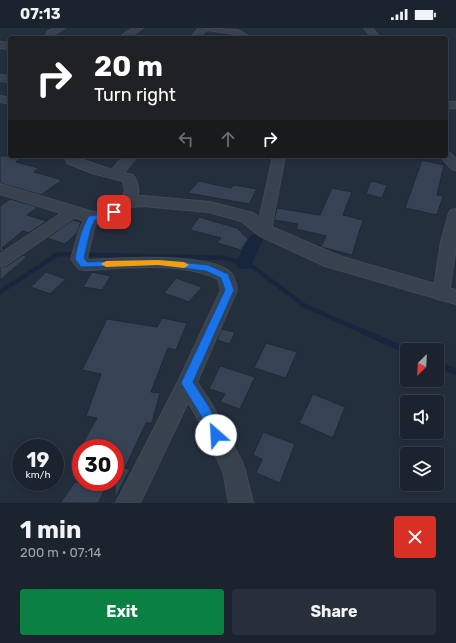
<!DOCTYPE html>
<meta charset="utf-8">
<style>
body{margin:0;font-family:Rubik,sans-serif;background:#282f3a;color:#f1f3f6;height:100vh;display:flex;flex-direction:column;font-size:15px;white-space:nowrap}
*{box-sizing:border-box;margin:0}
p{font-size:13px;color:#a0a4aa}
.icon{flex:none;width:22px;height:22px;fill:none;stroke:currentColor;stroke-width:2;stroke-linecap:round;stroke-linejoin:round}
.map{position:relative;height:475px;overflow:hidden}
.panel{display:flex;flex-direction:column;background:#1b232e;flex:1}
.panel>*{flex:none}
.top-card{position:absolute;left:8px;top:8px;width:440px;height:122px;border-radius:4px;box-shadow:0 2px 6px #0003,0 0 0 1px #39404a;background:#202124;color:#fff;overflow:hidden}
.needle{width:26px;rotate:204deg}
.fabs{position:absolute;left:400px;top:315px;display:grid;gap:8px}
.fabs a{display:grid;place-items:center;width:44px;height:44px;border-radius:4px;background:#1b232e;box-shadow:0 2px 6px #0003,0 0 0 1px #39404a;font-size:20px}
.speed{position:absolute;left:12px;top:411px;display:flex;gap:8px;font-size:20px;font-weight:700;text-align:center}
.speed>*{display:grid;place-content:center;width:52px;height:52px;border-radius:50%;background:#1b232e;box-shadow:0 2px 6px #0003,0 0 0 1px #39404a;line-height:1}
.speed small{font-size:10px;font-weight:400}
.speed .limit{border:6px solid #d22;background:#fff;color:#111}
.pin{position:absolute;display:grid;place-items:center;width:34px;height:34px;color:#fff;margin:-17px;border-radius:8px;box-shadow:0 2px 6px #0006}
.me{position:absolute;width:44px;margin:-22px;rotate:334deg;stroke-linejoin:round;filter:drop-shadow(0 0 3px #0008)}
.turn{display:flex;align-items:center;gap:14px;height:84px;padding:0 20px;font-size:18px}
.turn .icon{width:52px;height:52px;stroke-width:2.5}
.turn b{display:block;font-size:28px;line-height:34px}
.lanes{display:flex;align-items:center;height:38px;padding:0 20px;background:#0003;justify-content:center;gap:20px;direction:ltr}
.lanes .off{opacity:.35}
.round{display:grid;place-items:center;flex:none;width:42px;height:42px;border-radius:4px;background:#282f3a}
.headline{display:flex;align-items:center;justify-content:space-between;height:68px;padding:0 20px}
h1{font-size:24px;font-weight:700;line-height:30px}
.action{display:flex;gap:8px;margin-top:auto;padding:8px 20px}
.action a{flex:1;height:46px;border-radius:4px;background:#0b8043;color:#fff;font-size:16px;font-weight:700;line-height:46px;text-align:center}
.action a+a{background:#282f3a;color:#f1f3f6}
.status{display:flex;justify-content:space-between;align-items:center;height:28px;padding:0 20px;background:#1b232e;direction:ltr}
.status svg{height:11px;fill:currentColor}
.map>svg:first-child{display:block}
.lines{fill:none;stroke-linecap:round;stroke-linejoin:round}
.stream-far1{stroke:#17263c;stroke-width:4.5}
.stream{stroke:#17263c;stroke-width:6}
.canal{fill:#17263c;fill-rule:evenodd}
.building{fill:#364354;stroke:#1f2835}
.minor-casing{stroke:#414a57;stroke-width:2}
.tertiary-casing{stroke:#414a57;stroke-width:2}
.minor{fill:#38414e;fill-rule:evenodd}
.tertiary{fill:#38414e;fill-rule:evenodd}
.route{fill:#1a73e8;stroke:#114b97}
.slow{fill:#f59e0b}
</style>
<div class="status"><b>07:13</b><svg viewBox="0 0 49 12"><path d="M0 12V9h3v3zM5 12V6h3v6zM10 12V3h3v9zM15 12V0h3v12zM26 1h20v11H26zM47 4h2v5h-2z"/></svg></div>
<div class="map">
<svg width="456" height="475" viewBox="0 0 456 475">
<rect width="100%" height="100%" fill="#242f3e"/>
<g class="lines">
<polyline class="stream-far1" points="0,264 58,226 226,230 253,239 305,278 364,304"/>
<g class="stream">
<polyline points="362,303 407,323"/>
<polyline points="437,336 456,344"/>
</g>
<polygon class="canal" points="255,206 260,208 263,211 252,236 250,240 244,241 238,240 236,236 247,211 250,208"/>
</g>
<g class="building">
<polygon points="0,128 24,128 16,134 39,140 34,144 62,152 41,167 0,155"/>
<polygon points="422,132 444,137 437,167 443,168 437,187 405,180"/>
<polygon points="199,153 231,160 234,157 257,161 249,176 188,165"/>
<polygon points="371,153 387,157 382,170 366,166"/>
<polygon points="332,160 352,164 343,187 363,192 352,227 321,219 326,208 296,201 298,196 274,192 277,180 320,187"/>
<polygon points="10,171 38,179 27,187 47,193 29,205 23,203 2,220 5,221 0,224 0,178"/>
<polygon points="199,189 237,200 248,211 241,222 217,215 221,210 190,202"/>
<polygon points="73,192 81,194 77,205 65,216 47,210"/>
<polygon points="23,227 27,229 0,252 0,239 7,238"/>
<polygon points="46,244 66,251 50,266 31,259"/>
<polygon points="92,244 111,248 102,262 83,259"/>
<polygon points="176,250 202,259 189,274 164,265"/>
<polygon points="162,290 187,295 176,322 168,320 151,364 160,365 152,395 146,395 125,440 130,441 115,470 115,420 80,420 97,390 86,388 101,346 82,342 107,291 157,299"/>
<polygon points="221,301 235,304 230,316 217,312"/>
<polygon points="266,315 297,324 286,350 254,340"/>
<polygon points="220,338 255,349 240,381 220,374 225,366 209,361"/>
<polygon points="313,366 345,379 333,410 299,395"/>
<polygon points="263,404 295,416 280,455 256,445 262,431 253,427"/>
<polygon points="75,454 109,454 98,475 60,475"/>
</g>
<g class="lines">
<g class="minor-casing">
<g id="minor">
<polygon points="55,0 65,0 54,7 52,10 44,10 48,3"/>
<polygon points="133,0 143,0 128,10 118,10"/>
<polygon points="199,0 238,2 247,7 246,10 238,10 239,8 236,6 206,2 199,10 190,10"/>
<polygon points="364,0 372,0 381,10 373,10"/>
<polygon points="0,14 10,15 10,21 0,20"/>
<polygon points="0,47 10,48 10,54 0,53"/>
<polygon points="0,68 10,70 10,76 0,74"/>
<rect x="446" y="74" width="10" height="6"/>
<polygon points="446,124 450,125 456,131 456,142 452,141 440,128 446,128"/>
<path d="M65,128H77V130L112,142L124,128H137L124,145L133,147C140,157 140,167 133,177L128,178L123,177L121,174L125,162L123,153L92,145L67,135Z"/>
<polygon points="273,128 285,128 271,202 269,205 264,206 259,205 257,202"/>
<polygon points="73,180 78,181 80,184 78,187 6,237 0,238 0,226 68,181"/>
<polygon points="456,181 456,218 449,266 447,270 441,272 435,270 433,266 441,214 449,185 451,182"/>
<path d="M92,186L97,187L99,190L94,200L87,230L89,232C118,230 211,224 231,245C235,249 236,257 237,262L197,354L212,377L242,434L245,442L253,475H229L223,443L197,389L188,374L140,475H116L178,354L221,262L218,251C180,233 126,240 85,242L79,241L71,231L80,200L87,187Z"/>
</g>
</g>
<g class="tertiary-casing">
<polygon id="tertiary" points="0,156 93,184 101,183 122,170 128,169 143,168 210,174 253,185 274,200 339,228 456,262 456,276 325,238 260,208 241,193 209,184 143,178 132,179 112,192 92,195 0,166"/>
</g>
<use href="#minor" class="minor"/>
<use href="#tertiary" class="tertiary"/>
</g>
<path class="route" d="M114,181L118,184C111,190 104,191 95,192L91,200L84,230L87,234L158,232L208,237L228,246L234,262L193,354L209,379L221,403L222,407L221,411L216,412L212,411L200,386L181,355L225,262L221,250L206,243L158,237L81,239L75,231C78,216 81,201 89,188L104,186Z"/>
<polygon class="slow" points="158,232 184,234 189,237 184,240 158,237 106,239 101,236 106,233"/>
</svg>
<div class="fabs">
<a><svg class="needle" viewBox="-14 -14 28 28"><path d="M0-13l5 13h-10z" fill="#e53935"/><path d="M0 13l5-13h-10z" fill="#a0a4aa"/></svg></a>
<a><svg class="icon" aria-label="sound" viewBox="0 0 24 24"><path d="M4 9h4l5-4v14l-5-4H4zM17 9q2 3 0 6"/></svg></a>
<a><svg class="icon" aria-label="layers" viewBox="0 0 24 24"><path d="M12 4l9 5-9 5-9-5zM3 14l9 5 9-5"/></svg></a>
</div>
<div class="speed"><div>19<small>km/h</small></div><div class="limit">30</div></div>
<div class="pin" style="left:114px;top:184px;background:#d93025"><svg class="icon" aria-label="arrive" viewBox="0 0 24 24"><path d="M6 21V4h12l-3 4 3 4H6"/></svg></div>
<svg class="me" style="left:216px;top:407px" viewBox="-20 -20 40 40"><circle r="19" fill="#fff"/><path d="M0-13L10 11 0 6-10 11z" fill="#1a73e8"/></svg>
<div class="top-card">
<div class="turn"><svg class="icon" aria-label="right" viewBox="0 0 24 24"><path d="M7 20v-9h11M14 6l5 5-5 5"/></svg><div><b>20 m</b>Turn right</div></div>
<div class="lanes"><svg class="icon off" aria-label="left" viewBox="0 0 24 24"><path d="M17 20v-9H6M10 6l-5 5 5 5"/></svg><svg class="icon off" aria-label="ahead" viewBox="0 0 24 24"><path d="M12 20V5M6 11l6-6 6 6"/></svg><svg class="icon" aria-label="right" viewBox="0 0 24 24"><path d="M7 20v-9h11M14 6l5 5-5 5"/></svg></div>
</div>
</div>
<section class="panel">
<div class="headline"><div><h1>1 min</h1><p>200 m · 07:14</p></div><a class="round" style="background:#d93025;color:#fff"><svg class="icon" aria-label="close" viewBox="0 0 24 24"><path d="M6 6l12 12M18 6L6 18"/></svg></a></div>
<div class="action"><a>Exit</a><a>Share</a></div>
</section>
